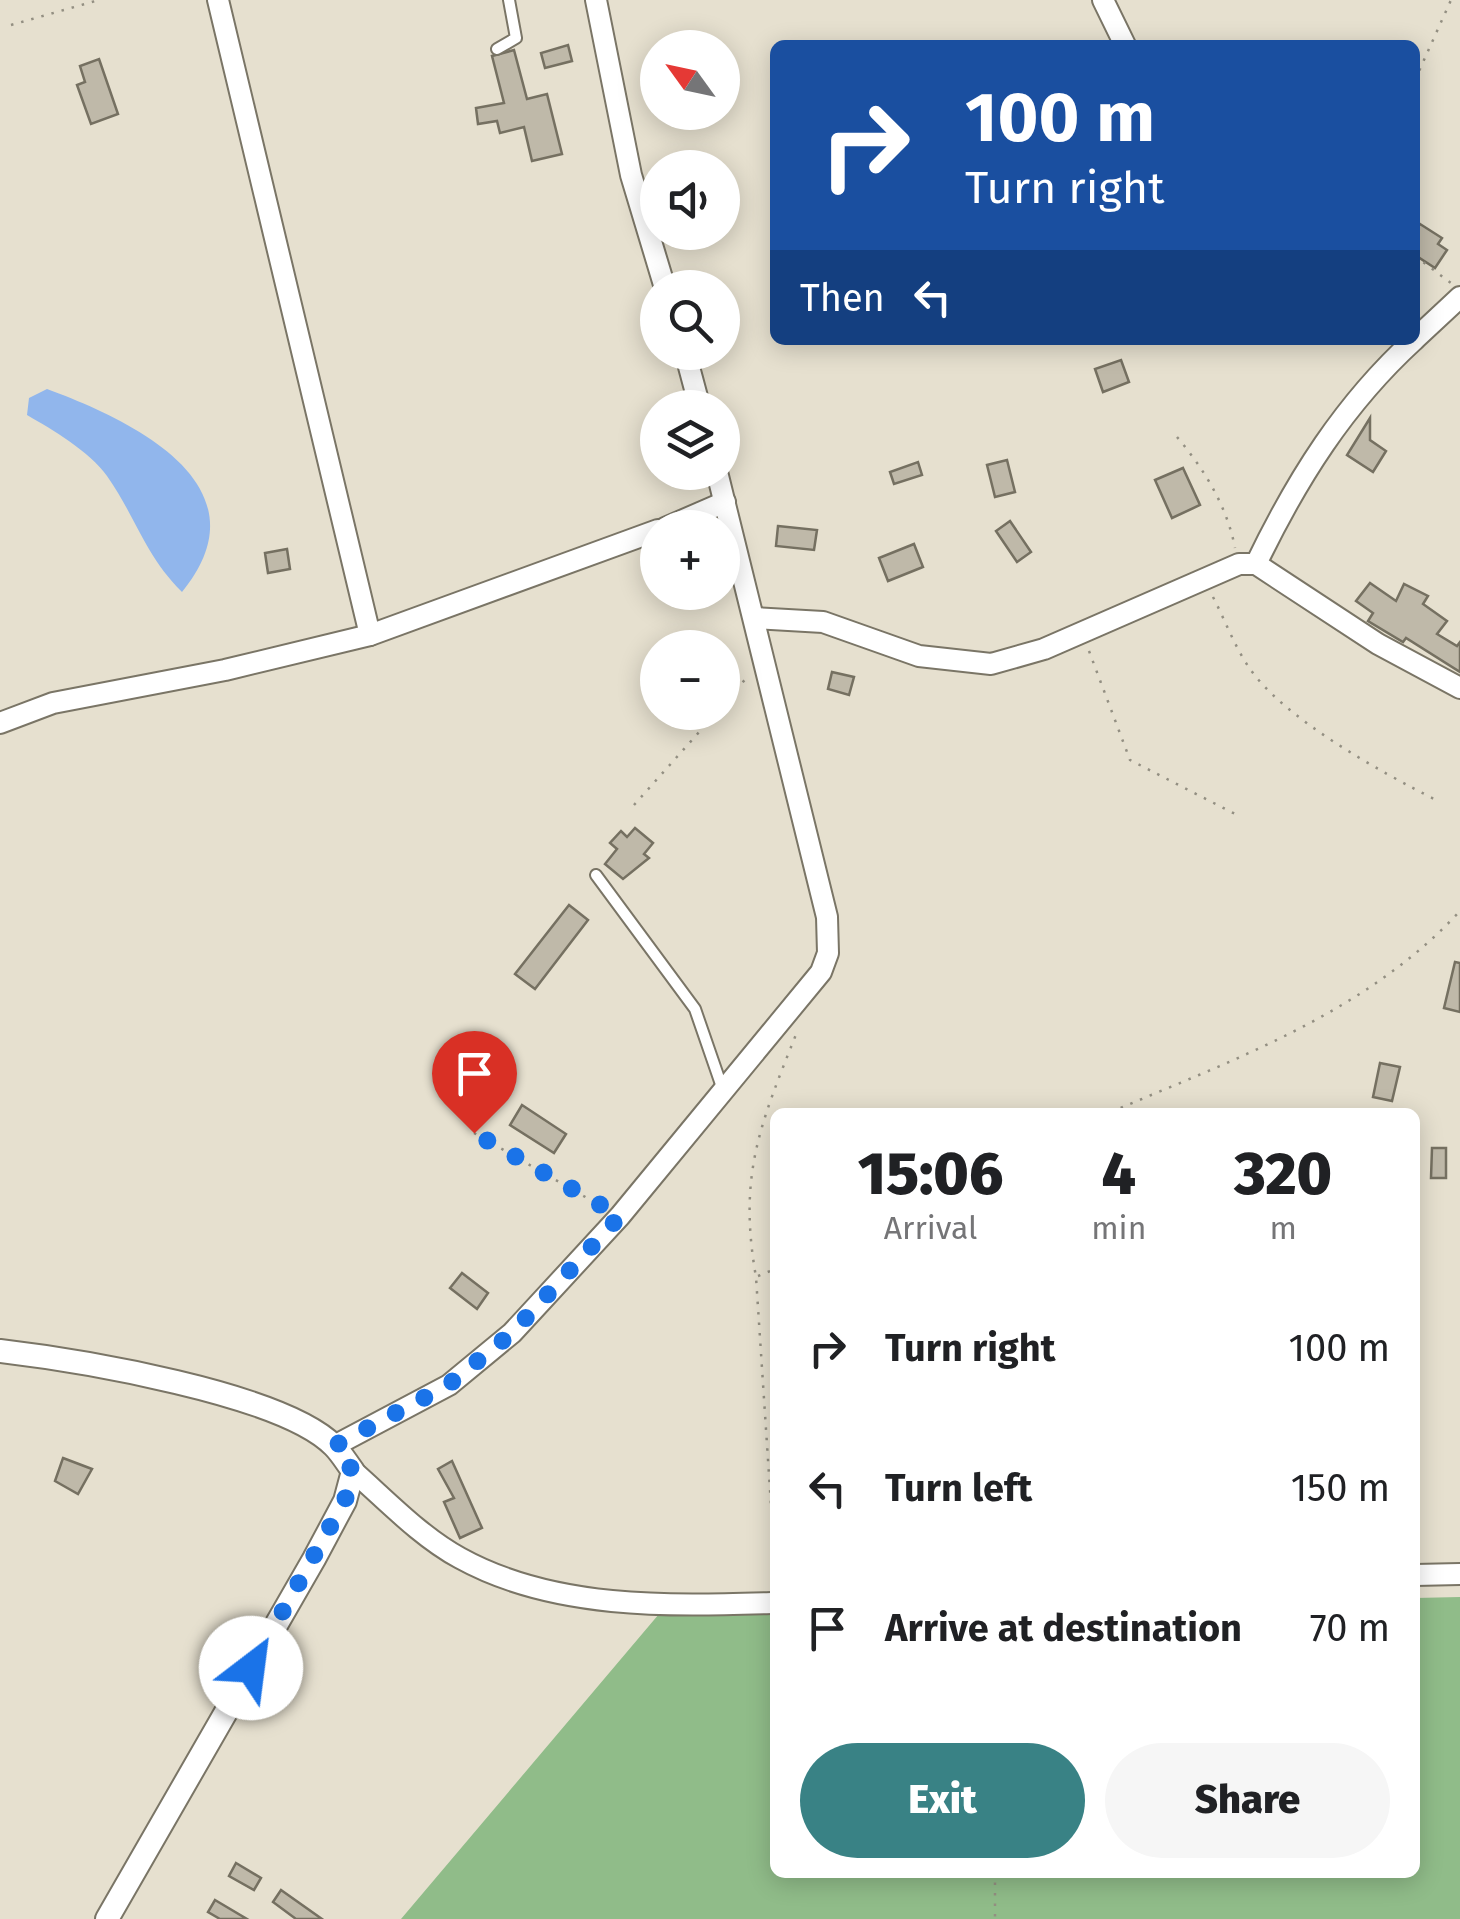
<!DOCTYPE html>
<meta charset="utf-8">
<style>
body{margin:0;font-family:"Fira Sans",sans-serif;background:#f6f6f6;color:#202124;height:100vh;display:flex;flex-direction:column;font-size:38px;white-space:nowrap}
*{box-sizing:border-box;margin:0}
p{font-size:32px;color:#757577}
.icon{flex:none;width:55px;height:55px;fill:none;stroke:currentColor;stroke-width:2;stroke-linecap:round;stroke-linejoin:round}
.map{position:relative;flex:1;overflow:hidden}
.drawer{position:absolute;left:770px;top:1108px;width:650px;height:770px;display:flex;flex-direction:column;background:#fff;border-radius:15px;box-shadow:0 5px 25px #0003}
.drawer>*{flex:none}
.banner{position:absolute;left:770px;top:40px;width:650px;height:305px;border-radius:15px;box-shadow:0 5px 25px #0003;background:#1a4fa0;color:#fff;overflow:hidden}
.needle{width:65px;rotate:303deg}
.buttons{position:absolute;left:640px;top:30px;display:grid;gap:20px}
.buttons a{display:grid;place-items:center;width:100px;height:100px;border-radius:50%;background:#fff;box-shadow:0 5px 25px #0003;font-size:50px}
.pin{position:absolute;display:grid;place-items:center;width:85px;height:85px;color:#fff;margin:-102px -42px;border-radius:50% 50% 50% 0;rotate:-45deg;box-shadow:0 0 10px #0007}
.pin .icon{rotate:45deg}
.me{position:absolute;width:110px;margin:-55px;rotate:30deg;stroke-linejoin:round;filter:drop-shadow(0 0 8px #0008)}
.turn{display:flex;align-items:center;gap:35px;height:210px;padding:0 30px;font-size:45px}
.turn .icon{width:130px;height:130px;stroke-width:2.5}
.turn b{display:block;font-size:70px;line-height:85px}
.then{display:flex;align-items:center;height:95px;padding:0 30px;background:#0003;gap:20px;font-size:38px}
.eta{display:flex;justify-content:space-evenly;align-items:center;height:170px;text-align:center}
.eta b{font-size:60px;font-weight:800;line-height:70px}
.button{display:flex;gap:20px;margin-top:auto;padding:20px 30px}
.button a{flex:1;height:115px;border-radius:60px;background:#398285;color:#fff;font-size:40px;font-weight:800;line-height:115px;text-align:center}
.button a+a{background:#f6f6f6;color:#202124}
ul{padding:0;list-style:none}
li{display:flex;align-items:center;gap:30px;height:140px;padding:0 30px}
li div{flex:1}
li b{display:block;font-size:38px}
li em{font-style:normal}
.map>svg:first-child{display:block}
.green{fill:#90bc89}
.water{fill:#91b6ec}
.building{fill:#bfb9a9;stroke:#757061;stroke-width:2.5}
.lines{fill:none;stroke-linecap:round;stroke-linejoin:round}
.service-casing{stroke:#7a7566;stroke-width:14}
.minor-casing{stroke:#7a7566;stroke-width:24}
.tertiary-casing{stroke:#7a7566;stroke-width:26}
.path{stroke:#938f82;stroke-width:2.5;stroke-dasharray:2.5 8;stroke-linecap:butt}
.service{stroke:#fff;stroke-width:10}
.minor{stroke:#fff;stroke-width:20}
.tertiary{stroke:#fff;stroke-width:22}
.route{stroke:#1a73e8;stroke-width:18;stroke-dasharray:0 32.4}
</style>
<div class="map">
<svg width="1460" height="1919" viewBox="0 0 1460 1919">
<rect width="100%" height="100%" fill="#e6e0cf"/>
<polygon class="green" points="1460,1597 1460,1919 401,1919 659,1614 775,1612 775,1872 1415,1872 1415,1598"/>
<path class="water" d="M47,389C134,421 269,486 182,592C144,554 136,517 107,476C89,451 53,430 27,415L29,398Z"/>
<g class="building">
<polygon points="568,45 572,61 545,68 541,53"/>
<polygon points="514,50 527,99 547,94 562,154 532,161 524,127 500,133 497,121 478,124 476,108 504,103 492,56"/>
<polygon points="99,59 118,114 91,124 77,85 85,82 80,66"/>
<polygon points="1420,224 1442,238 1438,244 1447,250 1435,268 1415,255 1415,231"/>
<polygon points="1121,360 1129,382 1103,392 1095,369"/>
<polygon points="1370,418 1370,440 1386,451 1373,472 1347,455"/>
<polygon points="1007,460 1015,492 995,497 987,465"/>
<polygon points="918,462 922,475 894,484 890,472"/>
<polygon points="1183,468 1200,505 1172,518 1155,480"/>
<polygon points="1010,521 1031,552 1017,562 996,531"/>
<polygon points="778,526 817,530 814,550 776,546"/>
<polygon points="914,544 923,567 888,581 879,558"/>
<polygon points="287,549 290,569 268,573 265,553"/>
<polygon points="1370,583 1396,601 1404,584 1428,596 1423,604 1447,621 1437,634 1457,646 1460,642 1460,672 1406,638 1403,642 1368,621 1373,613 1356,601"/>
<polygon points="832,672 854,677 849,695 828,689"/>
<polygon points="635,828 653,843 644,854 649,858 623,879 605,864 617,849 610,843 621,831 627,837"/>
<polygon points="569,905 588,920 535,989 515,974"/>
<polygon points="1455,962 1460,963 1460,1012 1444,1008"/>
<polygon points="1380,1063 1400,1067 1392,1101 1373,1097"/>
<polygon points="522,1105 566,1134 554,1153 510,1125"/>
<polygon points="1432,1148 1446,1148 1446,1178 1431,1178"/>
<polygon points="462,1273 488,1293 477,1309 450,1288"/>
<polygon points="63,1458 92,1469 78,1494 55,1481"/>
<polygon points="452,1461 482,1528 460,1538 444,1502 454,1498 438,1469"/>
<polygon points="236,1863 261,1878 254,1890 229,1876"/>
<polygon points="281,1890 322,1919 296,1919 273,1902"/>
<polygon points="215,1900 247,1919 220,1919 208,1912"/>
</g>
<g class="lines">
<g class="service-casing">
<g id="service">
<polyline points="497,49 516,38 509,0"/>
<polyline points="596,875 695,1009 723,1090"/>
</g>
</g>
<g class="minor-casing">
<g id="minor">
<polyline points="218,0 370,635"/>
<polyline points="596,0 631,175 665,288"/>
<polyline points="1103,0 1125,45"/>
<polyline points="1415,339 1460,297"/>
<polyline points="685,352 700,408"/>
<polyline points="665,528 725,502"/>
<path d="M1256,564C1297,479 1344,404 1414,340"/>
<polyline points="754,618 823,622 919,656 991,664 1044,649 1239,564 1256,564 1378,644 1460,688"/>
<polyline points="0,723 53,703 225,670 370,635 658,530"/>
<polyline points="334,1446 449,1385 512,1333 620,1216 821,972 828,953 827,917 717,472"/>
<path d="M353,1471C386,1500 421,1537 460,1558C554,1610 671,1606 775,1603"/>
<polyline points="1415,1575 1460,1574"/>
</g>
</g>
<g class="tertiary-casing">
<path id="tertiary" d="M0,1351C76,1360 282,1393 334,1446C341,1453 347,1463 353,1471L345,1501L314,1559L107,1919"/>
</g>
<g class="path">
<polyline points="11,25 99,0"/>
<polyline points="1415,80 1451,0"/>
<polyline points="1415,256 1451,283"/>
<path d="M1177,437C1204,469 1227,506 1235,548"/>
<path d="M1213,597C1225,620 1234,645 1248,666C1282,718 1381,772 1436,800"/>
<polyline points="1089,651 1130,760 1239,816"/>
<polyline points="722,706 749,675"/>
<polyline points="634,805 717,712"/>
<path d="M1111,1112C1235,1059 1366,1013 1460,911"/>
<polyline points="474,1133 601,1206"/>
<polyline points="758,1276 775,1269"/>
<path d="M775,1566L756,1277C738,1175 760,1125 797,1032"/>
<polyline points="995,1872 995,1919"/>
</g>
<use href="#service" class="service"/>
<use href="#minor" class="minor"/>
<use href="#tertiary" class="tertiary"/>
</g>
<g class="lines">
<polyline class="route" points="251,1668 345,1500 353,1471 334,1446 448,1385 512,1333 620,1216 474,1133"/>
</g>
</svg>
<div class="buttons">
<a><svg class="needle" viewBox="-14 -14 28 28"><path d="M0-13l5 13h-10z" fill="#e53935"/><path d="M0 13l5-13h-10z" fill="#757577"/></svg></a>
<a><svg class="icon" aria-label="sound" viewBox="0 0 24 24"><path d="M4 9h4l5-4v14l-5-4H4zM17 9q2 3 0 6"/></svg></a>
<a><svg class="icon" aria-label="search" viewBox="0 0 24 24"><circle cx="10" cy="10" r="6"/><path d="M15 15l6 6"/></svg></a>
<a><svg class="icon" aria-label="layers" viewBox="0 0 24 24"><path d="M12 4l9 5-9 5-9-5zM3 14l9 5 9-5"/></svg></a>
<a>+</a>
<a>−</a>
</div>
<div class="pin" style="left:474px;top:1133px;background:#d93025"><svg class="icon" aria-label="arrive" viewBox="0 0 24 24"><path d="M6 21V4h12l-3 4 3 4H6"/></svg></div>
<svg class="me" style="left:251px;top:1668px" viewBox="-20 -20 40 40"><circle r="19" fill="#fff"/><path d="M0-13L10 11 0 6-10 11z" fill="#1a73e8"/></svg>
<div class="banner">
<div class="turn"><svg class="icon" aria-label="right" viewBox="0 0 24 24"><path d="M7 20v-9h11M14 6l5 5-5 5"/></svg><div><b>100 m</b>Turn right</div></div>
<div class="then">Then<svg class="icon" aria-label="left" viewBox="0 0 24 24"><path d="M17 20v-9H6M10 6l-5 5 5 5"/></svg></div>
</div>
<section class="drawer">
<div class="eta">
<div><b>15:06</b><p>Arrival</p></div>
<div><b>4</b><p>min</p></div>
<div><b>320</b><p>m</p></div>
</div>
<ul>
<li><svg class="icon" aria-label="right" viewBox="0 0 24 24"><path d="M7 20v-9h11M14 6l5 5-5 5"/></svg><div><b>Turn right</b></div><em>100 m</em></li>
<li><svg class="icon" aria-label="left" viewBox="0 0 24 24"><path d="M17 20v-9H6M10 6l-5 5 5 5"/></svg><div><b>Turn left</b></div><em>150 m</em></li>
<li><svg class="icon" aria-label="arrive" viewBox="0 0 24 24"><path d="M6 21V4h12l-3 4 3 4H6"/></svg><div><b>Arrive at destination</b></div><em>70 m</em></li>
</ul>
<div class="button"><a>Exit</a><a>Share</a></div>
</section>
</div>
